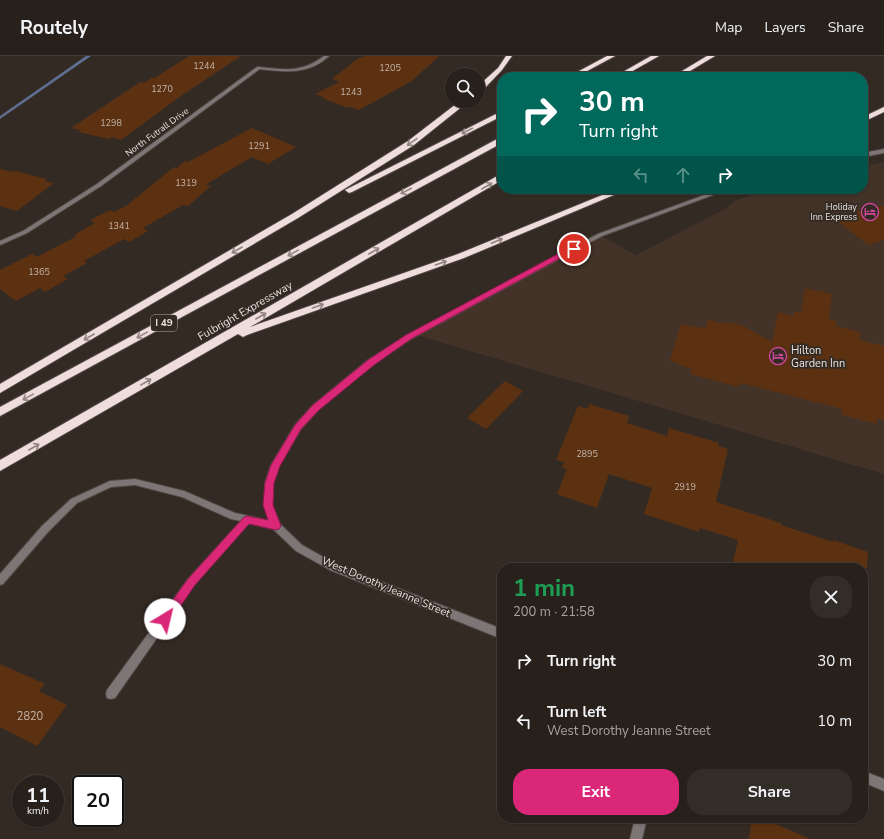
<!DOCTYPE html>
<meta charset="utf-8">
<style>
body{margin:0;font-family:"Nunito Sans",sans-serif;background:#332d28;color:#f1f3f6;height:100vh;display:flex;flex-direction:column;font-size:15px;white-space:nowrap}
*{box-sizing:border-box;margin:0}
p{font-size:13px;color:#a4a3a3}
.icon{flex:none;width:22px;height:22px;fill:none;stroke:currentColor;stroke-width:2;stroke-linecap:round;stroke-linejoin:round}
.map{position:relative;flex:1;overflow:hidden}
.sheet{position:absolute;left:497px;top:507px;width:371px;height:260px;display:flex;flex-direction:column;background:#27201b;border-radius:16px;box-shadow:0 1px 3px #0004,0 0 0 1px #433e3a}
.sheet>*{flex:none}
.guide{position:absolute;left:497px;top:16px;width:371px;height:122px;border-radius:16px;box-shadow:0 1px 3px #0004,0 0 0 1px #433e3a;background:#00695c;color:#fff;overflow:hidden}
.tools{position:absolute;left:445px;top:12px;display:grid;gap:8px}
.tools a{display:grid;place-items:center;width:40px;height:40px;border-radius:50%;background:#27201b;box-shadow:0 1px 3px #0004,0 0 0 1px #433e3a;font-size:20px}
.speed{position:absolute;left:12px;top:719px;display:flex;gap:8px;font-size:20px;font-weight:700;text-align:center}
.speed>*{display:grid;place-content:center;width:52px;height:52px;border-radius:50%;background:#27201b;box-shadow:0 1px 3px #0004,0 0 0 1px #433e3a;line-height:1}
.speed small{font-size:10px;font-weight:400}
.speed .limit{border:2px solid #111;border-radius:6px;background:#fff;color:#111}
.pin{position:absolute;display:grid;place-items:center;width:34px;height:34px;color:#fff;margin:-17px;border:2px solid #fff;border-radius:50%;box-shadow:0 1px 4px #0007}
.me{position:absolute;width:44px;margin:-22px;rotate:36deg;stroke-linejoin:round;filter:drop-shadow(0 0 3px #0008)}
.turn{display:flex;align-items:center;gap:14px;height:84px;padding:0 16px;font-size:18px}
.turn .icon{width:52px;height:52px;stroke-width:2.5}
.turn b{display:block;font-size:28px;line-height:34px}
.lanes{display:flex;align-items:center;height:38px;padding:0 16px;background:#0003;justify-content:center;gap:20px;direction:ltr}
.lanes .off{opacity:.35}
.round{display:grid;place-items:center;flex:none;width:42px;height:42px;border-radius:16px;background:#332d28}
.head{display:flex;align-items:center;justify-content:space-between;height:68px;padding:0 16px}
h1{font-size:24px;font-weight:700;line-height:30px;color:#1e9e55}
.action{display:flex;gap:8px;margin-top:auto;padding:8px 16px}
.action a{flex:1;height:46px;border-radius:16px;background:#db2777;color:#fff;font-size:16px;font-weight:700;line-height:46px;text-align:center}
.action a+a{background:#332d28;color:#f1f3f6}
ul{padding:0;list-style:none}
li{display:flex;align-items:center;gap:12px;height:60px;padding:0 16px}
li div{flex:1}
li b{display:block;font-size:15px}
li em{font-style:normal}
header{display:flex;align-items:center;gap:24px;box-sizing:border-box;height:56px;padding:0 20px;background:#27201b;border-bottom:1px solid #433e3a}
header strong{font-size:19px}
nav{display:flex;gap:22px;margin-inline-start:auto;font-size:14px}
.map>svg:first-child{display:block}
.built{fill:#423228}
.lines{fill:none;stroke-linecap:round;stroke-linejoin:round}
.stream{fill:#5e6e91;fill-rule:evenodd}
.building{fill:#5b3112}
.service-casing{stroke:#514742;stroke-width:2}
.minor-casing{stroke:#514742;stroke-width:2}
.motorway-casing{stroke:#514742;stroke-width:2}
.service{fill:#7d7676;fill-rule:evenodd}
.minor{fill:#7d7676;fill-rule:evenodd}
.motorway{fill:#eedddc;fill-rule:evenodd}
.oneway{stroke:#918480}
.route{fill:#db2777;stroke:#8e194d}
.labels{text-anchor:middle;dominant-baseline:central;stroke-width:3.5;stroke-linejoin:round;paint-order:stroke}
.number-label{font-size:9px;fill:#c5b5aa}
.far-street-label{font-size:9px;fill:#e8e1dd;stroke:#342a24}
.far-poi-label{font-size:9px;fill:#e8e1dd;stroke:#342a24;text-anchor:end}
.shield{fill:#342a24;stroke:#b2aaa6;stroke-width:1}
.shield-label{font-size:10px;font-weight:bold;fill:#e8e1dd}
.street-label{font-size:11px;fill:#e8e1dd;stroke:#342a24}
.poi-label{font-size:11px;fill:#e8e1dd;stroke:#342a24;text-anchor:start}
.near-number-label{font-size:11px;fill:#c5b5aa}
</style>
<header>
<strong>Routely</strong>
<nav><a>Map</a><a>Layers</a><a>Share</a></nav>
</header>
<div class="map">
<svg width="884" height="783" viewBox="0 0 884 783">
<rect width="100%" height="100%" fill="#342a24"/>
<polygon class="built" points="884,106 884,418 413,278 600,179 636,199 725,153 736,144 768,135 774,133 863,133 863,110"/>
<g class="lines">
<polygon class="stream" points="86,0 91,0 0,63 0,60"/>
</g>
<g class="building">
<polygon points="189,0 241,0 181,40 121,84 111,81 109,83 78,76 81,74 71,72 140,26 144,27 152,22 155,22"/>
<polygon points="364,0 439,0 412,25 359,54 350,51 348,52 322,42 324,41 315,38 339,26 332,23 356,4"/>
<polygon points="252,72 296,91 268,108 252,101 205,129 211,130 188,150 183,149 143,172 148,175 129,186 124,183 84,205 87,207 63,220 68,223 45,236 40,232 16,245 0,233 0,214 32,198 37,201 77,180 74,179 95,167 90,164 110,154 114,156 126,150 174,111 177,112 185,105 188,106"/>
<polygon points="0,113 12,116 15,115 47,123 44,125 54,127 17,155 0,150"/>
<polygon points="884,149 884,184 868,189 833,162"/>
<polygon points="805,232 832,238 829,263 837,265 836,270 860,276 860,284 884,290 884,364 877,362 877,368 842,359 842,353 740,327 739,331 690,318 692,313 678,309 678,307 670,305 681,268 703,272 706,272 708,263 720,267 731,267 742,269 772,286 778,256 793,260 794,255 801,257"/>
<polygon points="505,325 523,335 486,373 467,362"/>
<polygon points="589,348 629,360 627,367 667,380 669,372 719,387 718,390 728,393 716,446 781,467 781,469 833,486 833,484 868,496 867,512 752,512 733,506 738,484 700,472 699,476 644,458 652,432 609,418 597,452 557,438 567,413 562,412 564,406 556,404 578,350 588,353"/>
<polygon points="0,608 45,628 39,635 67,649 37,690 0,671"/>
<polygon points="752,762 762,762 810,783 749,783"/>
</g>
<g class="lines">
<g class="service-casing">
<g id="service">
<polygon points="257,11 261,12 101,130 27,177 0,189 0,185 23,175 97,128"/>
<polygon points="135,423 184,435 235,457 276,466 279,467 280,470 279,473 276,474 249,467 194,529 115,642 111,643 107,642 106,638 107,634 188,523 241,465 231,463 182,441 135,429 111,431 77,447 48,476 3,528 0,529 0,518 42,470 71,443 110,425"/>
</g>
</g>
<g class="minor-casing">
<g id="minor">
<path d="M324,0H329C309,19 285,16 259,13L257,12L259,11C285,14 302,17 324,0Z"/>
<polygon points="884,93 884,97 863,101 863,97"/>
<polygon points="721,133 729,133 602,180 411,283 374,308 319,353 301,373 279,410 273,427 272,449 280,468 302,489 336,508 502,573 502,583 330,514 296,495 273,473 264,449 265,427 271,409 295,369 313,349 368,304 407,279 598,178"/>
<polygon points="863,715 884,723 884,735 863,726"/>
<polygon points="635,762 647,762 642,783 630,783"/>
</g>
</g>
<g class="motorway-casing">
<g id="motorway">
<polygon points="506,0 512,0 502,14 481,36 478,36 478,30 498,12"/>
<polygon points="607,0 615,0 576,21 568,21"/>
<polygon points="651,0 659,0 622,21 614,21"/>
<polygon points="707,0 715,0 680,21 672,21"/>
<polygon points="460,45 469,45 414,89 298,162 0,337 0,328 292,158 408,85"/>
<polygon points="884,51 884,56 863,66 863,61"/>
<polygon points="502,55 502,60 352,136 349,137 345,134"/>
<polygon points="499,82 502,82 502,87 0,360 0,351"/>
<polygon points="499,119 502,119 502,124 250,271 458,198 617,133 628,133 464,202 247,279 243,281 238,278 0,415 0,404"/>
</g>
</g>
<use href="#service" class="service"/>
<use href="#minor" class="minor"/>
<use href="#motorway" class="motorway"/>
</g>
<defs><path id="oneway-shaft" d="M-6 0H5M1.5-3L5.5 0L1.5 3" fill="none" stroke-width="1.6" stroke-linecap="round" stroke-linejoin="round"/></defs>
<g class="oneway">
<use href="#oneway-shaft" transform="translate(467 75) rotate(153)"/>
<use href="#oneway-shaft" transform="translate(412 86) rotate(145)"/>
<use href="#oneway-shaft" transform="translate(487 130) rotate(-30)"/>
<use href="#oneway-shaft" transform="translate(406 135) rotate(152)"/>
<use href="#oneway-shaft" transform="translate(497 185) rotate(-23)"/>
<use href="#oneway-shaft" transform="translate(237 194) rotate(150)"/>
<use href="#oneway-shaft" transform="translate(374 195) rotate(-30)"/>
<use href="#oneway-shaft" transform="translate(293 197) rotate(151)"/>
<use href="#oneway-shaft" transform="translate(441 207) rotate(-19)"/>
<use href="#oneway-shaft" transform="translate(318 250) rotate(-19)"/>
<use href="#oneway-shaft" transform="translate(261 260) rotate(-30)"/>
<use href="#oneway-shaft" transform="translate(142 279) rotate(151)"/>
<use href="#oneway-shaft" transform="translate(89 281) rotate(150)"/>
<use href="#oneway-shaft" transform="translate(146 326) rotate(-30)"/>
<use href="#oneway-shaft" transform="translate(28 341) rotate(151)"/>
<use href="#oneway-shaft" transform="translate(34 391) rotate(-30)"/>
</g>
<polygon class="route" points="571,191 576,191 577,193 411,283 374,309 319,354 301,373 280,410 274,427 273,449 281,470 279,473 276,474 249,468 195,529 169,567 165,568 161,567 159,563 161,560 188,523 244,461 247,460 268,464 263,449 265,427 271,409 295,369 313,349 368,304 406,279"/>
<defs>
<g id="hotel-ring" transform="scale(0.9)"><circle r="9.5" fill="#342a24" stroke="#d1479c" stroke-width="1.5"/><path d="M-6-4.5h1.5V1H6V5H4.5V3h-9V5H-6ZM-4 0a1.8 1.8 0 1 1 3.6 0ZM.5 0V-2.5h3Q6-2.5 6 0Z" fill="#d1479c"/></g>
</defs>
<g fill-rule="evenodd">
<use href="#hotel-ring" x="870" y="156"/>
<use href="#hotel-ring" x="778" y="300"/>
</g>
<g class="labels">
<g class="number-label">
<text x="204" y="10">1244</text>
<text x="390" y="12">1205</text>
<text x="162" y="33">1270</text>
<text x="351" y="36">1243</text>
<text x="111" y="67">1298</text>
<text x="259" y="90">1291</text>
<text x="186" y="127">1319</text>
<text x="119" y="170">1341</text>
<text x="39" y="216">1365</text>
<text x="587" y="398">2895</text>
<text x="685" y="431">2919</text>
</g>
<g class="far-street-label">
<text transform="translate(157 76) rotate(-36)">North Futrall Drive</text>
</g>
<g class="far-poi-label">
<text x="857" y="151">Holiday<tspan x="857" dy="10">Inn Express</tspan></text>
</g>
<rect class="shield" x="151" y="259" width="26" height="16" rx="3"/>
<g class="shield-label">
<text x="164" y="267">I 49</text>
</g>
<g class="street-label">
<text transform="translate(245 255) rotate(-30)">Fulbright Expressway</text>
<text transform="translate(386 531) rotate(23)">West Dorothy Jeanne Street</text>
</g>
<g class="poi-label">
<text x="791" y="294">Hilton<tspan x="791" dy="13">Garden Inn</tspan></text>
</g>
<g class="near-number-label">
<text x="30" y="660">2820</text>
</g>
</g>
</svg>
<div class="tools">
<a><svg class="icon" aria-label="search" viewBox="0 0 24 24"><circle cx="10" cy="10" r="6"/><path d="M15 15l6 6"/></svg></a>
</div>
<div class="speed"><div>11<small>km/h</small></div><div class="limit">20</div></div>
<div class="pin" style="left:574px;top:193px;background:#d93025"><svg class="icon" aria-label="arrive" viewBox="0 0 24 24"><path d="M6 21V4h12l-3 4 3 4H6"/></svg></div>
<svg class="me" style="left:165px;top:563px" viewBox="-20 -20 40 40"><circle r="19" fill="#fff"/><path d="M0-13L10 11 0 6-10 11z" fill="#db2777"/></svg>
<div class="guide">
<div class="turn"><svg class="icon" aria-label="right" viewBox="0 0 24 24"><path d="M7 20v-9h11M14 6l5 5-5 5"/></svg><div><b>30 m</b>Turn right</div></div>
<div class="lanes"><svg class="icon off" aria-label="left" viewBox="0 0 24 24"><path d="M17 20v-9H6M10 6l-5 5 5 5"/></svg><svg class="icon off" aria-label="ahead" viewBox="0 0 24 24"><path d="M12 20V5M6 11l6-6 6 6"/></svg><svg class="icon" aria-label="right" viewBox="0 0 24 24"><path d="M7 20v-9h11M14 6l5 5-5 5"/></svg></div>
</div>
<section class="sheet">
<div class="head"><div><h1>1 min</h1><p>200 m · 21:58</p></div><a class="round"><svg class="icon" aria-label="close" viewBox="0 0 24 24"><path d="M6 6l12 12M18 6L6 18"/></svg></a></div>
<ul>
<li><svg class="icon" aria-label="right" viewBox="0 0 24 24"><path d="M7 20v-9h11M14 6l5 5-5 5"/></svg><div><b>Turn right</b></div><em>30 m</em></li>
<li><svg class="icon" aria-label="left" viewBox="0 0 24 24"><path d="M17 20v-9H6M10 6l-5 5 5 5"/></svg><div><b>Turn left</b><p>West Dorothy Jeanne Street</p></div><em>10 m</em></li>
</ul>
<div class="action"><a>Exit</a><a>Share</a></div>
</section>
</div>
